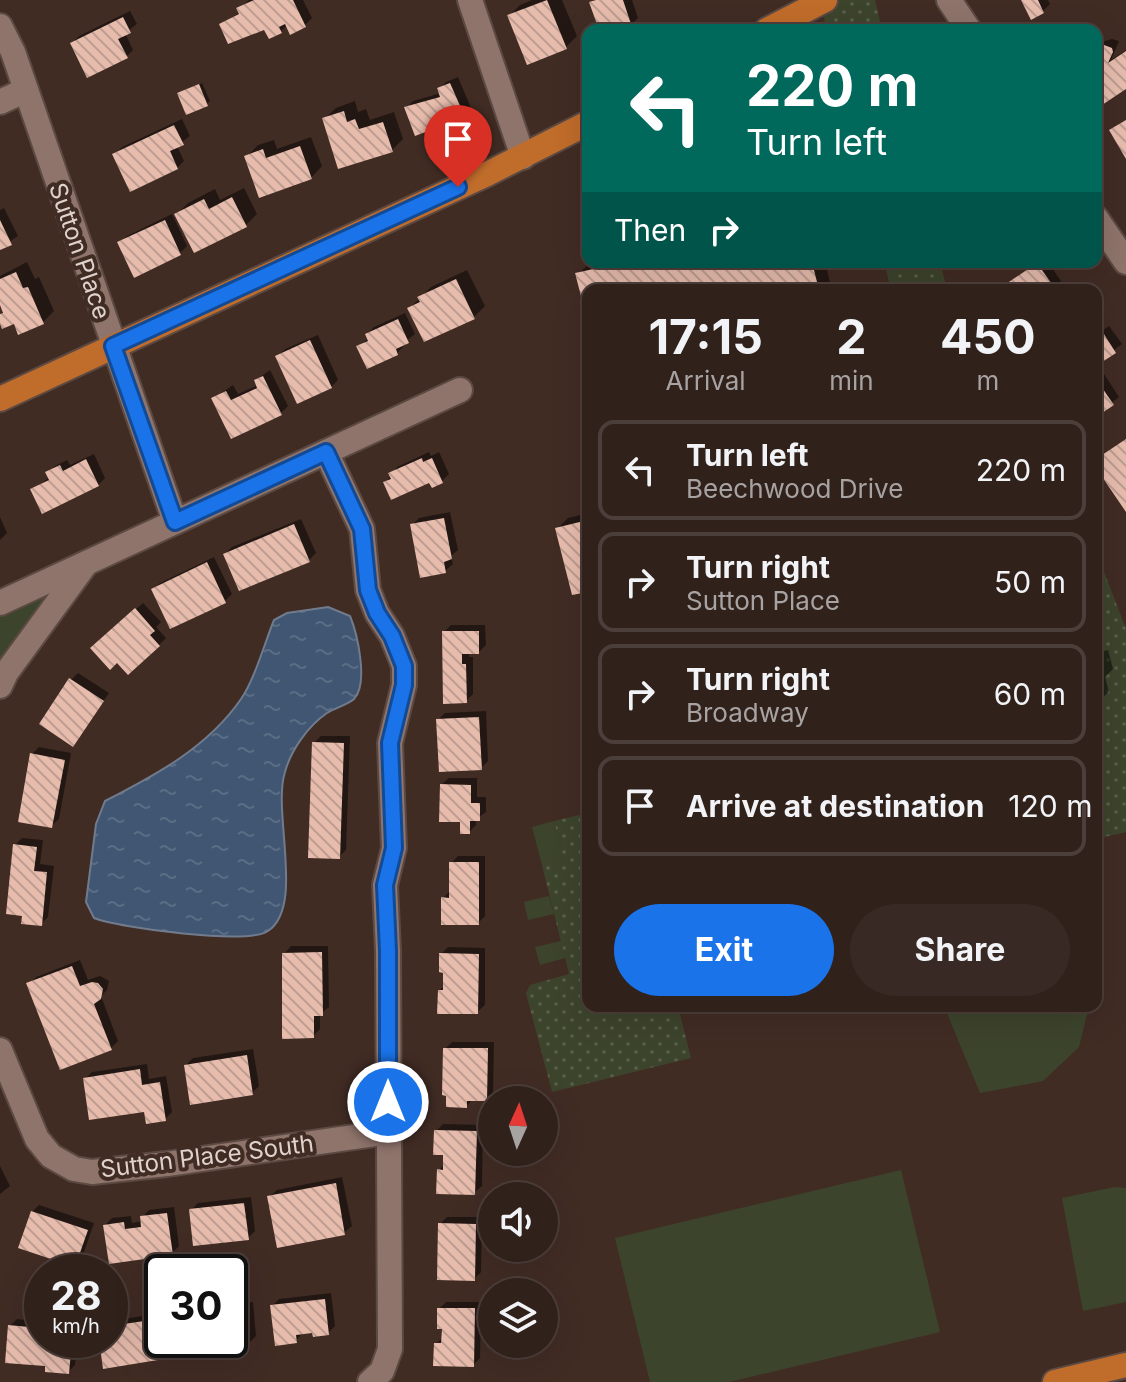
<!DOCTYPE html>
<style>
body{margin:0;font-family:Inter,sans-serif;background:#392924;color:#f1f3f6;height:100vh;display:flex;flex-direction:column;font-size:30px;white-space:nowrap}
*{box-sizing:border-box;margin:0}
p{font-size:26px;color:#a8a3a3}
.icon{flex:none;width:44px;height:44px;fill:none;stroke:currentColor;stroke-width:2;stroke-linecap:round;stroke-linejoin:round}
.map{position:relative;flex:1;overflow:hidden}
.details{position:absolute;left:582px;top:284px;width:520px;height:728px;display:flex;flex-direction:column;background:#31211b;border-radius:16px;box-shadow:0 8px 32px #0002,0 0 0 2px #4c3e3a}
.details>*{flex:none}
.top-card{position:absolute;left:582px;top:24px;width:520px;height:244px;border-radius:16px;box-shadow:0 8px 32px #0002,0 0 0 2px #4c3e3a;background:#00695c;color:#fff;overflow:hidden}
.needle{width:52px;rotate:3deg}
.fabs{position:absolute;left:478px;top:1086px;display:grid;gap:16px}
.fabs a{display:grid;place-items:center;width:80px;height:80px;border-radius:50%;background:#31211b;box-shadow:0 8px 32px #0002,0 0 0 2px #4c3e3a;font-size:40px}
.speed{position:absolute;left:24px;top:1254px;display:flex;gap:16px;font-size:40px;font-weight:700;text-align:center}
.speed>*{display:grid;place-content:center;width:104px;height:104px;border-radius:50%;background:#31211b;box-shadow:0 8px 32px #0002,0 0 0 2px #4c3e3a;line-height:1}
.speed small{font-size:20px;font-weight:400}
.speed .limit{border:4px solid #111;border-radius:12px;background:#fff;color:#111}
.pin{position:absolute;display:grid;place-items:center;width:68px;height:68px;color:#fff;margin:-82px -34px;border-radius:50% 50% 50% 0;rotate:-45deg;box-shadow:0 0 8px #0007}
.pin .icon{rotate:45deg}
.me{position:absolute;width:88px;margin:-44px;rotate:0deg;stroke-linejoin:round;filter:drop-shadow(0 0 6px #0008)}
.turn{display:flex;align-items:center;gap:28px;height:168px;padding:0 32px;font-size:36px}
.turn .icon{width:104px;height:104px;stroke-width:2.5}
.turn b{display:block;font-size:56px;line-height:68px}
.then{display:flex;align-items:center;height:76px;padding:0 32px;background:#0003;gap:16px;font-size:30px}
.eta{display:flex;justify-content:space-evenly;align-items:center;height:136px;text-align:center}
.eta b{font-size:48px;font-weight:700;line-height:56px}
.action{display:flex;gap:16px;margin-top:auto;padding:16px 32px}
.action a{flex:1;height:92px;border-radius:48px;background:#1a73e8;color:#fff;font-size:32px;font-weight:700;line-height:92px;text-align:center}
.action a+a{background:#392924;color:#f1f3f6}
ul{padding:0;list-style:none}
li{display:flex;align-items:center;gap:24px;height:100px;margin:0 16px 12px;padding:0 16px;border:4px solid #4c3e3a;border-radius:16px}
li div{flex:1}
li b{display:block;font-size:30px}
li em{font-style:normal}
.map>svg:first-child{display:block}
.grass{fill:#3d442c}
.park{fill:url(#park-dots)}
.water{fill:url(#water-ripples);stroke:#707b8d;stroke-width:2}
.shadow{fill:#0007}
.building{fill:url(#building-back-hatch)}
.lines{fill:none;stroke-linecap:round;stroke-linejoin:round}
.minor-casing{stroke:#5b4942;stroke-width:28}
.major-casing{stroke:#5b4942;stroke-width:28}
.minor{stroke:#8e746b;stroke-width:24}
.major{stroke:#c06c2b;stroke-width:24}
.route-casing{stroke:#114b97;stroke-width:20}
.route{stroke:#1a73e8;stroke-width:14}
.labels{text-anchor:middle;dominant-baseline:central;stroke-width:8;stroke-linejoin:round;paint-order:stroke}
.street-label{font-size:24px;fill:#dfd1cc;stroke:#412c24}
</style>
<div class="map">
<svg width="1126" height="1382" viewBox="0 0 1126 1382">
<defs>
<pattern id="park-dots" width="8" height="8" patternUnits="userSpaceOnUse" patternTransform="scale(2)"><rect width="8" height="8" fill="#3d442c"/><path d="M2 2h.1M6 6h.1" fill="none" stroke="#595e49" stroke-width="1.8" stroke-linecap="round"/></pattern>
<pattern id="water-ripples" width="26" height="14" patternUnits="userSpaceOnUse" patternTransform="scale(2)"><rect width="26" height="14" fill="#405672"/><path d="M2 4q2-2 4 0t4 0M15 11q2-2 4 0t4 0" fill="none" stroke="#5b6d85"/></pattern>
<pattern id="building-back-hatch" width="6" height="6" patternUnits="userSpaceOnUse" patternTransform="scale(2)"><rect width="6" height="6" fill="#e7bcad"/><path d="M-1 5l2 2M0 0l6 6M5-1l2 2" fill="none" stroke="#be9d91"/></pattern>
</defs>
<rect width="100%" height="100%" fill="#412c24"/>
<g class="grass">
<polygon points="87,563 0,686 0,603"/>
<polygon points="554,821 564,860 542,865 532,827"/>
<polygon points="549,896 554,914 528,920 524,902"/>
<polygon points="561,941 565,958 540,965 535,947"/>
<polygon points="944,1006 1089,1006 1079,1047 1043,1081 980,1093"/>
<polygon points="901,1170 940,1332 729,1382 650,1382 615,1238"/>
<polygon points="1115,1187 1126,1188 1126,1302 1083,1311 1062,1198"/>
</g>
<g class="park">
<polygon points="825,0 875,0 882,30 827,30 820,3"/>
<polygon points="884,262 940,262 947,290 891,290"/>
<polygon points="1096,551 1126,629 1126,832 1096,839"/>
<polygon points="588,813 588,1006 678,1006 691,1058 552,1092 526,993 530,985 569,974 542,865 564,860 554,821"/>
</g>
<path class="water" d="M328,607L350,616C357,633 369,683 354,699C347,705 335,708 327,713C308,726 291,750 285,772C272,812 305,906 268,931C247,945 120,928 94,918L86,902L96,824L105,801C156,775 208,747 241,699C254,681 265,642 274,620L287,613Z"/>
<g class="shadow">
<polygon points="249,0 303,0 312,18 305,25 287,25 281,31 265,27 221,25 240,12 239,9"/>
<polygon points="532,0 562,0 577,36 566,47 509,16 520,5"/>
<polygon points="594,0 632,0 638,18 631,25 617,30 601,30 591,3"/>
<polygon points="1023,0 1048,0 1050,4 1043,11"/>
<polygon points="130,11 137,24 125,33 133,50 126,57 72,43 79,36"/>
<polygon points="1089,22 1094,30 1076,30"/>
<polygon points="1096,33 1102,42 1112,39 1119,41 1111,60 1126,50 1126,87 1096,100"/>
<polygon points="458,77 471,108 464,115 416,133 406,108 413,101 441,93 439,89 446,82"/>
<polygon points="202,83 210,101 207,104 179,93"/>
<polygon points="355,101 358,112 366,109 370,120 394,112 403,139 392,150 324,119 336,108"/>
<polygon points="182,119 190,136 177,146 184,161 177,168 115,154 122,147"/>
<polygon points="311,137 322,166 311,178 247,156 258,145 274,140 277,149"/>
<polygon points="244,188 257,214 246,225 195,251 177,214 188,203 215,189 220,200"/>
<polygon points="4,208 18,236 0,248 0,210"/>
<polygon points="172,214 187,246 180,253 135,275 120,243 127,236"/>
<polygon points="27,262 35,279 39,277 54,311 43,322 0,319 0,315 4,310 0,300 0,276"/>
<polygon points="591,262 825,262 832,290 782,290 780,282 753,290 588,290 588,315 578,274"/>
<polygon points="1038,262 1048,262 1067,290 998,290"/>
<polygon points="467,270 485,306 474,317 410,308 431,287"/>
<polygon points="405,313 415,334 403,343 404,346 397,353 359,346 369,338 367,334 374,327"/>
<polygon points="1109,326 1122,344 1097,363 1119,397 1096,415 1096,335"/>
<polygon points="318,335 338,380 331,387 278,356 285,349"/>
<polygon points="270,370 288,406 281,413 214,398 233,385 238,394 258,385 256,380"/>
<polygon points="429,452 431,456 439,452 449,474 442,481 433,486 430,480 386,482 397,467"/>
<polygon points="94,454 105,478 98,485 32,490 50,477 48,473 55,466 67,460 70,465"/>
<polygon points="450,512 458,550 451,556 453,564 445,571 412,525 419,518"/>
<polygon points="588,513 588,590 557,529 568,518"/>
<polygon points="0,517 7,533 0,540"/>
<polygon points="301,519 316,553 309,560 225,554 232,547"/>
<polygon points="214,557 232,594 225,601 153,590 160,583"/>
<polygon points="143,603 161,622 156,627 166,638 159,645 118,660 93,648"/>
<polygon points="451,625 485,625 486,645 479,652 469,652 469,657 473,657 473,694 466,701 444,632"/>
<polygon points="1108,650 1113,669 1105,677 1109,692 1096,703 1096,653"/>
<polygon points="78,673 109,693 73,745 71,680"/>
<polygon points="486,711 488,761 481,768 438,720 445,713"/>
<polygon points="321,736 350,736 346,850 339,857 314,743"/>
<polygon points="39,747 71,753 59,819 51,826 32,754"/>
<polygon points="449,778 477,778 477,797 486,797 486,812 476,819 476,825 469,832 441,785"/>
<polygon points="22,838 43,840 40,864 54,866 48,917 41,924 15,845"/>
<polygon points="458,856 485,856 485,916 478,923 443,898 451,890 451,863"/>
<polygon points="291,946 328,946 329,1007 320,1014 320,1029 313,1036 284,954"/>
<polygon points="448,947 485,948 485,1005 477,1012 440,990 445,985 441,954"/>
<polygon points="80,960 88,980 100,976 109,981 107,990 101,996 118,1041 111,1048 29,984 36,977"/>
<polygon points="452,1042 494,1042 493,1092 486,1099 473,1099 467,1106 445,1049"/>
<polygon points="253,1049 259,1086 252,1093 186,1065 193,1058"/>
<polygon points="147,1064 149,1079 166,1076 172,1112 165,1119 85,1079 92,1072"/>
<polygon points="443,1124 483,1125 482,1186 474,1193 439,1170 445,1164 445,1153 436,1131"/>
<polygon points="0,1166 10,1186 0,1194"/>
<polygon points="342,1177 352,1226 344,1233 269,1197 277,1190"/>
<polygon points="251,1197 255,1231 248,1238 191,1210 198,1203"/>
<polygon points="39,1205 94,1223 82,1258 75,1265 32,1212"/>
<polygon points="174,1207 179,1246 172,1253 105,1225 112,1218 131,1216 132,1223 143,1221 142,1217 149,1210"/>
<polygon points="447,1217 482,1217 481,1272 474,1279 440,1224"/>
<polygon points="331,1293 335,1326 328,1333 303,1332 296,1341 272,1306 279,1299"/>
<polygon points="253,1302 256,1336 249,1343 221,1342 214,1348 192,1340 230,1340 230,1305"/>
<polygon points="446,1302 481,1302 480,1358 473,1365 436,1344 444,1336 439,1309"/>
<polygon points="162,1313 162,1340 169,1340 170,1350 163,1358 101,1340 110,1340 110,1321"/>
<polygon points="17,1319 35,1321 35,1325 42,1325 42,1340 77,1340 75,1365 68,1372 47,1365 10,1326"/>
</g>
<g class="building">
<polygon points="254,0 293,0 306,27 290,35 285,24 279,27 282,33 269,39 264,30 228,44 219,24 239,14 236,8"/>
<polygon points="547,0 567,49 527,65 507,15"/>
<polygon points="596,0 623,0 632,27 623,30 599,30 589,2"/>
<polygon points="1021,0 1038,0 1044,13 1031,20"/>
<polygon points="123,17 131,33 118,39 128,58 87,78 70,43"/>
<polygon points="1104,45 1112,48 1113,52 1108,63 1126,51 1126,89 1099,107 1096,104 1096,47"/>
<polygon points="450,83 465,117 415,136 404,107 440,97 437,88"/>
<polygon points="199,84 208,106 186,115 177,93"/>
<polygon points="344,111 347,122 355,119 359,129 383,122 393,152 338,169 322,118"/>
<polygon points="1126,120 1126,159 1109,130"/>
<polygon points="174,125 184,145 170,151 178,169 130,192 112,154"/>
<polygon points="300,146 312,179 259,198 244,156 263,149 266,158"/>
<polygon points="232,197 247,227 194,253 174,214 204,199 209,209"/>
<polygon points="0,220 12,245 0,250"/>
<polygon points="165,220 181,255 134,278 117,242"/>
<polygon points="626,262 812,262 819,290 780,290 779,285 760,290 588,290 587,319 575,273"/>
<polygon points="1037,263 1056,290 997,290"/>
<polygon points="16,272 23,288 28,287 44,324 18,335 14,324 2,329 0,324 0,314 3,313 0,305 0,279"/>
<polygon points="456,279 475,319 424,342 407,308 420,302 417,297"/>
<polygon points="398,319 409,343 396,349 398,355 367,369 356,346 368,341 365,334"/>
<polygon points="1102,331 1116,353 1096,366 1096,335"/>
<polygon points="310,340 332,388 297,404 275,356"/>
<polygon points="263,376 282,415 231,439 211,398 226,391 231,400 257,388 254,380"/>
<polygon points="1096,379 1114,405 1096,417"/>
<polygon points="1126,439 1126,512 1096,468 1096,459"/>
<polygon points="422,458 423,462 432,458 443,483 432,488 429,483 391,500 383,482 391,479 388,473"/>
<polygon points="86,459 99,486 42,514 30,489 49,480 45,472 60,465 63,471"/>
<polygon points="444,518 452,559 444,562 446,573 420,578 410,524"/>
<polygon points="588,520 588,592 572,595 555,528"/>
<polygon points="294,524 310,562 239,591 223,554"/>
<polygon points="207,562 226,603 170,629 151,589"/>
<polygon points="135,608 155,631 150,635 160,646 128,675 117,663 110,670 90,648"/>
<polygon points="442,631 479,631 479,654 462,654 462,664 466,664 467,703 443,704"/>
<polygon points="1096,660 1103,682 1096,684"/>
<polygon points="69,678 104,701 73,747 39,724"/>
<polygon points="479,717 482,770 439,772 436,719"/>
<polygon points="312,742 344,743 340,859 308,858"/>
<polygon points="30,753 65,760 52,828 18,822"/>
<polygon points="440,784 471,785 471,803 480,803 480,821 470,821 470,834 460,834 460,822 439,822"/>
<polygon points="13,844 37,847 34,871 47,872 42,926 21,924 22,916 6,914"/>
<polygon points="449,862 479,862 479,925 441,925 441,897 449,898"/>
<polygon points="322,952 323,1016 314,1016 314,1038 282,1039 282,953"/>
<polygon points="439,953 479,954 478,1014 437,1014 438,990 443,990 443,973 439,972"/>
<polygon points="72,966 80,986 92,982 98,983 103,989 101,999 94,1004 112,1050 60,1070 26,983"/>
<polygon points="443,1048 488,1048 487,1101 467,1101 467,1108 446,1107 446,1096 442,1095"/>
<polygon points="247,1055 253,1095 190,1105 184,1065"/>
<polygon points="140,1069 142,1085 160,1082 166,1121 146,1124 144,1112 89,1120 83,1078"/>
<polygon points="434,1130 477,1131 475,1195 436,1194 437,1169 443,1170 443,1155 433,1155"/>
<polygon points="336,1183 345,1235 277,1248 267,1196"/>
<polygon points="244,1203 249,1240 193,1246 189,1209"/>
<polygon points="31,1211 88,1230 75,1267 18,1248"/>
<polygon points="167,1213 173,1255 109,1264 103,1225 124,1222 125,1229 141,1227 140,1216"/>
<polygon points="438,1223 476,1224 475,1281 437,1280"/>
<polygon points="325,1299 329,1335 313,1337 312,1333 296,1335 297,1343 275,1346 270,1305"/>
<polygon points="246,1308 250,1345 230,1347 230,1343 215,1345 215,1350 191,1353 190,1340 230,1340 230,1310"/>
<polygon points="437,1308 475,1308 474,1367 433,1366 434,1343 441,1343 442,1329 437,1329"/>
<polygon points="158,1319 164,1359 103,1369 99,1340 110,1340 110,1326"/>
<polygon points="8,1325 29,1327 29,1331 42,1332 42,1340 72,1340 69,1374 45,1372 45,1366 5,1363"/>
</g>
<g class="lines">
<g class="minor-casing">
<g id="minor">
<polyline points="470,0 523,157"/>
<polyline points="949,0 969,30"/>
<polyline points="0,26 13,52 175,522"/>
<polyline points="0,102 26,90"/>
<polyline points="1096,218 1126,262"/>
<polyline points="326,452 362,529 368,590 377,613 392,636 404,666 404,685 390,743 394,848 385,885 388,951 390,1349 382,1371 370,1382"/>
<polyline points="0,603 460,390"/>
<polyline points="0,686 6,673 85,565"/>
<polyline points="0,1050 37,1139 51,1156 74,1169 92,1172 167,1164 389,1132"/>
</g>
</g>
<g class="major-casing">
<g id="major">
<polyline points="767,30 825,0"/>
<polyline points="0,399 487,174 588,123"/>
<polyline points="1055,1382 1126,1365"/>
</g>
</g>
<use href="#minor" class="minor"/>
<use href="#major" class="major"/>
</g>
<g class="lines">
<g class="route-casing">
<polyline id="route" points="388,1102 388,951 385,885 394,848 390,743 404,685 404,666 392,636 377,613 368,590 362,529 326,452 175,522 113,346 458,187"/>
</g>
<use href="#route" class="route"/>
</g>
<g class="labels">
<g class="street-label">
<text transform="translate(80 251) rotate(71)">Sutton Place</text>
<text transform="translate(207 1156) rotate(-7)">Sutton Place South</text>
</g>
</g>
</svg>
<div class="fabs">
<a><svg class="needle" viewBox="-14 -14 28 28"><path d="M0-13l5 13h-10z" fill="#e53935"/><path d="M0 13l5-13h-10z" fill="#a8a3a3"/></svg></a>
<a><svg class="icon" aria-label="sound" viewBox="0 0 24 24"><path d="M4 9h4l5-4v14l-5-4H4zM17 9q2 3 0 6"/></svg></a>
<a><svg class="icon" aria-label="layers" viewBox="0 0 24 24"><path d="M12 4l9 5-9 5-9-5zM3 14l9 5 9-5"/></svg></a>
</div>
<div class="speed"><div>28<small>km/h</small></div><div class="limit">30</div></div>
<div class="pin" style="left:458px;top:187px;background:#d93025"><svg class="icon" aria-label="arrive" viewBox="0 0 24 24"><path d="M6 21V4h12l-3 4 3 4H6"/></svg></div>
<svg class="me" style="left:388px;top:1102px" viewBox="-20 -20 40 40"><circle r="17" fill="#1a73e8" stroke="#fff" stroke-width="3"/><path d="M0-11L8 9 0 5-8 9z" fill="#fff"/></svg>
<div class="top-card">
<div class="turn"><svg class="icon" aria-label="left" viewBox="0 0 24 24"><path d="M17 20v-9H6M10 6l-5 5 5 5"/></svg><div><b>220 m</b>Turn left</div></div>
<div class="then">Then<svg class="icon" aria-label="right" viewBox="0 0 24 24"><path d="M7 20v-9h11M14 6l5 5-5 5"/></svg></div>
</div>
<section class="details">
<div class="eta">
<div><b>17:15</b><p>Arrival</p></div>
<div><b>2</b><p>min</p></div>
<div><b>450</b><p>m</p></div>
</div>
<ul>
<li><svg class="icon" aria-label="left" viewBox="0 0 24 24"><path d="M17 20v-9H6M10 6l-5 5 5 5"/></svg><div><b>Turn left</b><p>Beechwood Drive</p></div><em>220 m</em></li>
<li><svg class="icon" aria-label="right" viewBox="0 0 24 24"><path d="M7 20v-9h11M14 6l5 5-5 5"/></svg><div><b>Turn right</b><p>Sutton Place</p></div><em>50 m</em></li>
<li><svg class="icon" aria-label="right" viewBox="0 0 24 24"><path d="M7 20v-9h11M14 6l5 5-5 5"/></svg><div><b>Turn right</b><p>Broadway</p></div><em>60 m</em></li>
<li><svg class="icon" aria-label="arrive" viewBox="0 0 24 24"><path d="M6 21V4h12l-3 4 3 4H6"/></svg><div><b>Arrive at destination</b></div><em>120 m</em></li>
</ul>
<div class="action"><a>Exit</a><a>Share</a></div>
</section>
</div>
